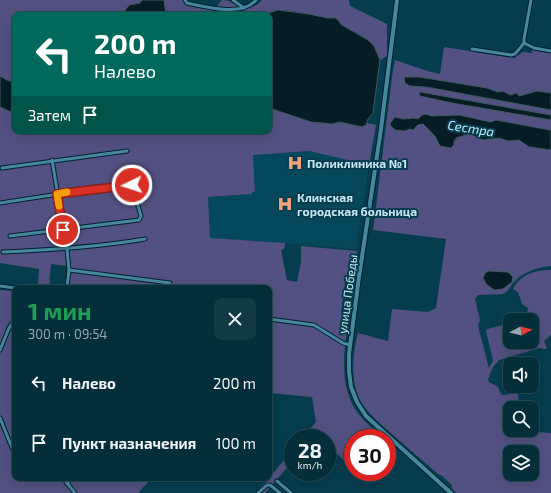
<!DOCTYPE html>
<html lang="ru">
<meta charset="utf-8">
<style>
body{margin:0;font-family:"Exo 2",sans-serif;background:#123a45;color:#f1f3f6;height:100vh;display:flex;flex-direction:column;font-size:15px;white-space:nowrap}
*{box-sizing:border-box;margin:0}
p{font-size:13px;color:#97a8af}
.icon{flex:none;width:22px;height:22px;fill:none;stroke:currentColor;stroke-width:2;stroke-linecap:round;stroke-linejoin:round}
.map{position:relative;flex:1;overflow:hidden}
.details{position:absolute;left:12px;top:285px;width:260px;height:196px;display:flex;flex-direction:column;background:#042e3a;border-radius:8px;box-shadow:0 4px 16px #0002,0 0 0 1px #254a54}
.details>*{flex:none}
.banner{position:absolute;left:12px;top:12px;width:260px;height:122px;border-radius:8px;box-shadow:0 4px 16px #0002,0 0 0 1px #254a54;background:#00695c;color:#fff;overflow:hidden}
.needle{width:26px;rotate:83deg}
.buttons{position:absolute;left:503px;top:313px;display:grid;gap:8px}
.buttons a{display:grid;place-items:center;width:36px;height:36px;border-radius:8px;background:#042e3a;box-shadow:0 4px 16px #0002,0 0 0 1px #254a54;font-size:20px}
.speed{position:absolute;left:284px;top:429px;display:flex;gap:8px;font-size:20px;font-weight:700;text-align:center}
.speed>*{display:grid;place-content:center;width:52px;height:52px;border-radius:50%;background:#042e3a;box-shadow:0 4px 16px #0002,0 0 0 1px #254a54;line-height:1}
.speed small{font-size:10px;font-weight:400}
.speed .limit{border:6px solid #d22;background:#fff;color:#111}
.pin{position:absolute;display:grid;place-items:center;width:34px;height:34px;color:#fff;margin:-17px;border:2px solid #fff;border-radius:50%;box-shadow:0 1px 4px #0007}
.me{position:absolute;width:44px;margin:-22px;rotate:266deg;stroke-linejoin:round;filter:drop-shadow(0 0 3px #0008)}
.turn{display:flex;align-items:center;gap:14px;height:84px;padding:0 16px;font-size:18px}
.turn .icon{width:52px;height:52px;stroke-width:2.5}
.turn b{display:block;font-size:28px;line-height:34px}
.then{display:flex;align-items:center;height:38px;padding:0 16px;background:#0003;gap:8px;font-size:15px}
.round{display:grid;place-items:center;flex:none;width:42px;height:42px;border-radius:8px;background:#123a45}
.headline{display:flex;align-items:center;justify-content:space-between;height:68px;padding:0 16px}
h1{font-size:24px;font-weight:700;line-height:30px;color:#1e9e55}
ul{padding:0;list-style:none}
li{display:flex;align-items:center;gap:12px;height:60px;padding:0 16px}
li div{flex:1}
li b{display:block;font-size:15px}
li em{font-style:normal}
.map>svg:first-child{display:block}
.built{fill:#05485b}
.green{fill:#535181;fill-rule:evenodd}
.water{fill:#061d25;stroke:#405962}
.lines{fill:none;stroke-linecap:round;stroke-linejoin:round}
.street-casing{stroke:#00222e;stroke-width:5}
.secondary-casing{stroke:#00222e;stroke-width:6}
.street{stroke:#47879f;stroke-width:3}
.secondary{stroke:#47879f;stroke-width:4}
.route-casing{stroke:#8d1f18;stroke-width:10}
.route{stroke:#d93025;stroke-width:7}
.slow{stroke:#f59e0b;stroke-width:7}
.labels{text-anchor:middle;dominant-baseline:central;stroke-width:4;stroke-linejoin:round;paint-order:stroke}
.poi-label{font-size:12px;font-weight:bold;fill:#c6e5f2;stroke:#063d4e;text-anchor:start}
.street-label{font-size:12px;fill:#c6e5f2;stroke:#063d4e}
.water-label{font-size:13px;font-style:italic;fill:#c2e8f8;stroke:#063d4e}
</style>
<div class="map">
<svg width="551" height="493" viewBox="0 0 551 493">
<rect width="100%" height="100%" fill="#063d4e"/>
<polygon class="built" points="309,151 369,165 356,249 210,238 208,197 252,194 253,155"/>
<g class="green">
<path d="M0,0H142L140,3L129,5L122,15H15V81C9,81 4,80 0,76Z"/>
<path d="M164,0H187L196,4L216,7L222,0C233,0 246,10 254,6C257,5 260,2 262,0H349L350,6L387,24V56L380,60L374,46L357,33L342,25L336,18C314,19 286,3 265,15H166Z"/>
<path d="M444,47L514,58L523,52L532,53V50L551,53V93L537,91L519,96L516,95H510L505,92H497L487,88L419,77L405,83L410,86L426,87L551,110V115L420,92V96L452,103L551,120V130L496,120L491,122L479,121L459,115L432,116L426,114L422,115L419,119L414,118L403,119L396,117L392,121V126L395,130L405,131L410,129L413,130L418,125L423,124L437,139L454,143L458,137L469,134L488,140L499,138L508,141L519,140L551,150V266C536,268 524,271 513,283C510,287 508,292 503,294L478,295L475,299L480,320L478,326L489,368L493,360L486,331L487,329L510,323V342H532V320H521C526,317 527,314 528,308L522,304L518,292L513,289C521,274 535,270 551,270V335L544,341L547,348L545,349L540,348L499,360L493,367L488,379L489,382L498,387L501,394L503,395L518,393L519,408H510V430L551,433V493H456L452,488V485L441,475L438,474C423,461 408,448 394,436C383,426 369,415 361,402C350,382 352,355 358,333L388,341L392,309L428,312L436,308L446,239L373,230C380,176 386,123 393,70L395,60L427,71L440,74ZM510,452H532V474H510Z"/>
<path d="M0,107L15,114V131H269V108L332,124C344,121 354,126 366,125L367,123L376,125L369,165L309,151L253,155L255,192H252V194L208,197L210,238L285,243L284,249L281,250L287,280L297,282L301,262V246L357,251L354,275H346L341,312L349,313C345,347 336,388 361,417C367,424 375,431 383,438H353V468L327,445V438H320L316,435L313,438H302L316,422L312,397L269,393V288H68L67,266L51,264L49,288L38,286L39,269L0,263Z"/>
<polygon points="0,290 15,291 15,478 152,478 138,493 0,493"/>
<polygon points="293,449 293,461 265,493 255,493 269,478"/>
</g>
<g class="water">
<polygon points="142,0 164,0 166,15 122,15 129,5 140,3"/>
<polygon points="278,10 309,14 327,18 336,18 342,25 368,40 374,46 380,60 373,113 368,119 366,125 362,127 340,122 332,124 311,122 269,108 269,15 265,15 271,12"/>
<polygon points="0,76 9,81 15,81 15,114 0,107"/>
<polygon points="404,77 419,77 487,88 498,92 503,91 510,95 517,93 519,96 537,91 551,93 551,110 426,87 410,86 405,83"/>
<polygon points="420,92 551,115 551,120 452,103 420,96 419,93"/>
<polygon points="426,114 432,116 459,115 491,122 496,120 550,130 551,130 551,150 529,147 519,140 508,141 499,138 483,140 469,134 456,138 454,141 454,145 451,148 440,146 435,136 423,124 418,125 413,130 410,129 405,131 395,130 390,125 391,122 395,117 403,119 414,118 418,119 422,115"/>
<polygon points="489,271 508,272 513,277 512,282 503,289 494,290 486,284 483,278 485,273"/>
</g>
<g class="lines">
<g class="street-casing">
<g id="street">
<path d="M185,0L187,3C206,7 242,17 256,0"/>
<polyline points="233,0 244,8"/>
<polyline points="531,0 524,39 524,43 534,48 551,51"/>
<polyline points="472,49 511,55 515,54 524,43"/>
<polyline points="52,160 67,249 69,270 67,288"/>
<polyline points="2,168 127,151"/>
<polyline points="0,203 65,193 131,184 132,185 141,216 139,220 10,236"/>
<path d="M3,252C50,250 98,247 145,239"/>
<polyline points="69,270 170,283"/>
<polyline points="0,286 15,288"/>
<polyline points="269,319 314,325 343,343 350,345"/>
<polyline points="0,350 9,328 15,319"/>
<polyline points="0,418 15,455"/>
<polyline points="63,478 75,493"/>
<polyline points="277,481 291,493"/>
<polyline points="67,484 72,478"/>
<polyline points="258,493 267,485 270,485 280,493"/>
</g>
</g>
<g class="secondary-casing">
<polyline id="secondary" points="397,0 381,129 359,277 349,354 349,371 351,387 357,402 366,416 451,493"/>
</g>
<use href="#street" class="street"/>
<use href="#secondary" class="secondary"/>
</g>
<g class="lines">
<g class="route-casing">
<polyline id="route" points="63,230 57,194 132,185"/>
</g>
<use href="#route" class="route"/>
<polyline class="slow" points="59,206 57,194 67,192"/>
</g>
<defs>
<g id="hospital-bare" transform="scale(1.2)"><path d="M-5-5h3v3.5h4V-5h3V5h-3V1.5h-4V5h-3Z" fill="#f1a17d" stroke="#063d4e" stroke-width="2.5" paint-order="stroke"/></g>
</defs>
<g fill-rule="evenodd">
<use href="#hospital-bare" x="295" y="163"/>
<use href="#hospital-bare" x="285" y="204"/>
</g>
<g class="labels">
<g class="poi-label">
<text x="307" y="163">Поликлиника №1</text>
<text x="297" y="197">Клинская<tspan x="297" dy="14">городская больница</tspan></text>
</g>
<g class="street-label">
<text transform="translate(347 294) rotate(-82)">улица Победы</text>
</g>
<g class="water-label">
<text transform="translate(471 128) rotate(9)">Сестра</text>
</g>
</g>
</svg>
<div class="buttons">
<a><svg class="needle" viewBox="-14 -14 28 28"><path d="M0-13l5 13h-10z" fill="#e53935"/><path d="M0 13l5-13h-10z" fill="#97a8af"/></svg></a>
<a><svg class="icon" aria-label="sound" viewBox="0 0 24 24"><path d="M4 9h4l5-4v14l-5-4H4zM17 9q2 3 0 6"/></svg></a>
<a><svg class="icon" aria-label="search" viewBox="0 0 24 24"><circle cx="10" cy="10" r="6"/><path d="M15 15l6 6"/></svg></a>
<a><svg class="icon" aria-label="layers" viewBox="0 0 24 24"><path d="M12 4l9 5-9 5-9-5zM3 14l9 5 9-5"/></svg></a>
</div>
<div class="speed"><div>28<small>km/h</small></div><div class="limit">30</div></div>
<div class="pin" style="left:63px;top:230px;background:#d93025"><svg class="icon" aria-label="arrive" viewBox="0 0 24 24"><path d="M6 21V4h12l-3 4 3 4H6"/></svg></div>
<svg class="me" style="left:132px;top:185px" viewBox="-20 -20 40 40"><circle r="17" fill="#d93025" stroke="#fff" stroke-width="3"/><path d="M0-11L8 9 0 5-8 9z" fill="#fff"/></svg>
<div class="banner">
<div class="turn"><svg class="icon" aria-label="left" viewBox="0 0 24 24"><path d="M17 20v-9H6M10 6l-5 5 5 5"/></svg><div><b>200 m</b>Налево</div></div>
<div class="then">Затем<svg class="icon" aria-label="arrive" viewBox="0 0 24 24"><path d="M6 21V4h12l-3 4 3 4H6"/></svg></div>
</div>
<section class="details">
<div class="headline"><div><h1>1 мин</h1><p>300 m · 09:54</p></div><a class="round"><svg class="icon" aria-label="close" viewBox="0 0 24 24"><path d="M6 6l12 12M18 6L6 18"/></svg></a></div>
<ul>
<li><svg class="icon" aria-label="left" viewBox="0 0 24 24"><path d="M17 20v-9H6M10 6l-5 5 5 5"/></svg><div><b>Налево</b></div><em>200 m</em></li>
<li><svg class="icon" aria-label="arrive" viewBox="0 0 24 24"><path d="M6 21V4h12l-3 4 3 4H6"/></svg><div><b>Пункт назначения</b></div><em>100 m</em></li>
</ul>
</section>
</div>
